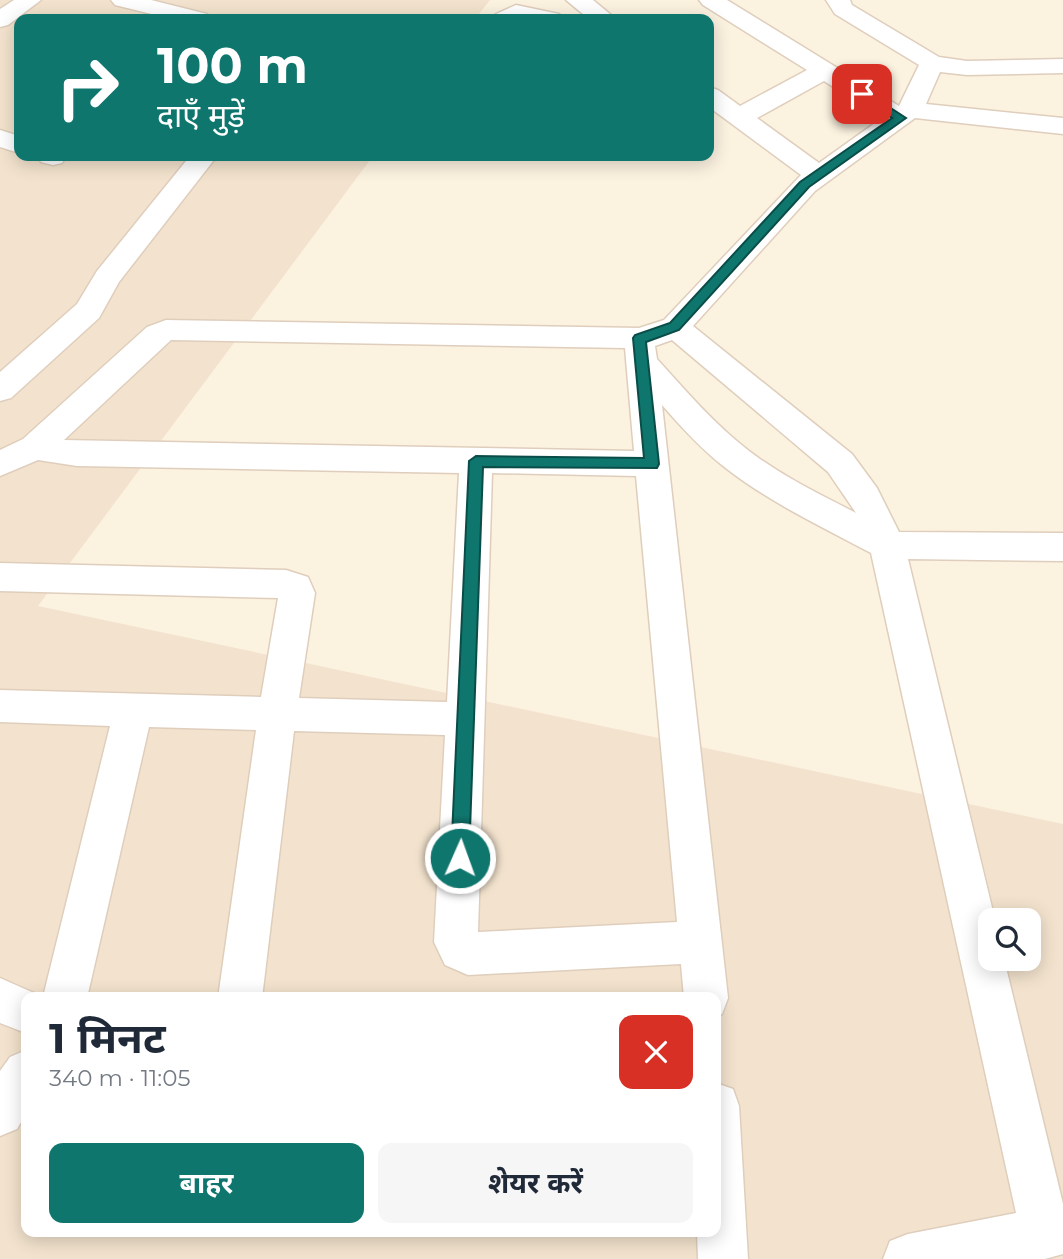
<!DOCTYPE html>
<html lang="hi">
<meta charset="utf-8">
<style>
body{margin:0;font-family:Montserrat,"Noto Sans Devanagari",sans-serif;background:#f6f6f7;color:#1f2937;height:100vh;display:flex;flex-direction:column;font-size:26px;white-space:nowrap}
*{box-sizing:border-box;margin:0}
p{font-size:23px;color:#747a83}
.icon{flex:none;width:38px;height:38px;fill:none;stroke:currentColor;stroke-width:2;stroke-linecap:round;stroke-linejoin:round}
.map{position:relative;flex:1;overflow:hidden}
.details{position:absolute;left:21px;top:992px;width:700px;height:245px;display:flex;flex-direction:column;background:#fff;border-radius:14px;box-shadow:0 4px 18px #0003}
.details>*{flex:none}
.banner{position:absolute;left:14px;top:14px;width:700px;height:147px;border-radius:14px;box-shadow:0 4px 18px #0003;background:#0f766e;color:#fff;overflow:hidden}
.tools{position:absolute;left:978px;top:908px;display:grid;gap:14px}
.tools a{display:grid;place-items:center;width:63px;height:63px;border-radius:14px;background:#fff;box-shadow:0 4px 18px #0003;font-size:35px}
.pin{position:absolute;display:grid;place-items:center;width:60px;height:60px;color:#fff;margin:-30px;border-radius:14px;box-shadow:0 4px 10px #0006}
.me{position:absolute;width:77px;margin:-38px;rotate:2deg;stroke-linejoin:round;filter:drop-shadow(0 0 5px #0008)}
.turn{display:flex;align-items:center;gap:24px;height:147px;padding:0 28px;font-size:32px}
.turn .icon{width:91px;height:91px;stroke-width:2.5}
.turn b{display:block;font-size:49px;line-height:60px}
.round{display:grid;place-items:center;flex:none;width:74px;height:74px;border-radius:14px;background:#f6f6f7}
.head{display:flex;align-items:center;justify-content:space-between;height:119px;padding:0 28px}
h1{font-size:42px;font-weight:700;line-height:52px}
.button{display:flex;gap:14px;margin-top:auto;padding:14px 28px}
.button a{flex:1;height:80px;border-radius:14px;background:#0f766e;color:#fff;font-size:28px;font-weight:700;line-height:80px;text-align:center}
.button a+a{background:#f6f6f7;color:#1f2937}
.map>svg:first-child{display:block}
.residential{fill:#f3e3ce;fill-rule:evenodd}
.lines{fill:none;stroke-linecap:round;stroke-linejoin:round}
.minor-casing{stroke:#dfcebc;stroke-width:3}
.minor{fill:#fff;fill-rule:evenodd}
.route{fill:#0f766e;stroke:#0a4d48;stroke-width:2}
</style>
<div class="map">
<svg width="1063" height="1259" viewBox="0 0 1063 1259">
<rect width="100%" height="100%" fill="#fcf2e0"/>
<path class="residential" d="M0,0H490L475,19H19V156H373L38,606L1063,824V1259H0ZM990,920H1029V959H990ZM26,998H716V1232H26Z"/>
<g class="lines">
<g class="minor-casing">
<g id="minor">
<polygon points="14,0 41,0 8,25 0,27 0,9"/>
<polygon points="111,0 151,0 207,14 211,19 172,19 115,5"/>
<polygon points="566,0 593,0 616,19 589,19"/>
<path d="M699,0H727L899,106L919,65L835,14L826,0H850L852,5L939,57L967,61L1063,59V73L967,75L940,72L926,104L1063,118V134L915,118L815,191L693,326L852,454L877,488L899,532L1063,533V561L908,559L995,920H990V959H1004L1063,1204V1254L1045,1259H883L890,1241L908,1234L1016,1213L873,562L871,553C822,527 771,503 727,469C702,450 682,428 662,405L728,998L722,1014L716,1016V998H684L681,964L468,975L445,965L434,942L445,735L294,731L262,998H218L256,730L149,727L87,998H26V1033L0,1023V978L43,997L110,726L0,722V690L261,697L278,598L0,591V563L286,570L308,577L315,593L299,698L447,702L459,473L77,466L38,460L0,476V450L23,439L147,327L166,320L639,328L664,320L801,175L709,107V87L718,90L740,106L807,70L703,5ZM824,81L882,118L819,163L757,118ZM171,340L625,348L634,451L64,440ZM672,340L828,472L856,513C819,494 782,476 749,451C714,424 686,391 657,359L655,346ZM492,473L636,476L677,922L478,932Z"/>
<polygon points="516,5 559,14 563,19 492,19 496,14"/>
<polygon points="0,130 19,136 19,153 0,147"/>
<polygon points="37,156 65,156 66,157 62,163 53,165 41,162"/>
<polygon points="190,156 217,156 119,282 99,318 11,398 0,401 0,372 77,304 97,271"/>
<polygon points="26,1050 26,1114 17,1129 0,1136 0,1071 10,1057"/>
<polygon points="716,1083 733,1089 739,1106 748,1259 698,1259 697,1232 716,1232"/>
</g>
</g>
<use href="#minor" class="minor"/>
</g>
<polygon class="route" points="858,92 866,92 906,118 809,187 679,330 646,342 659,464 657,468 483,467 469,858 466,864 460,867 453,864 451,858 469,461 476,456 644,458 633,338 635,335 670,323 800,182 892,118 858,97"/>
</svg>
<div class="tools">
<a><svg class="icon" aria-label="search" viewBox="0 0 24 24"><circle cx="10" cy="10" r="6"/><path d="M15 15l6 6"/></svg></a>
</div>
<div class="pin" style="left:862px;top:94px;background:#d93025"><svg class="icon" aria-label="arrive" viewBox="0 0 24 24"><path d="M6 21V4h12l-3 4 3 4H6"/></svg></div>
<svg class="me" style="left:460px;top:858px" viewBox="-20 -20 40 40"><circle r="17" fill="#0f766e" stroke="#fff" stroke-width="3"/><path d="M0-11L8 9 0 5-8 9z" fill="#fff"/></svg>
<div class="banner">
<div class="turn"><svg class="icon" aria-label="right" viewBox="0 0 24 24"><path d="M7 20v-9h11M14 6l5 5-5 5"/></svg><div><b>100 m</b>दाएँ मुड़ें</div></div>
</div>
<section class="details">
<div class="head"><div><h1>1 मिनट</h1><p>340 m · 11:05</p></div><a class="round" style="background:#d93025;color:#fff"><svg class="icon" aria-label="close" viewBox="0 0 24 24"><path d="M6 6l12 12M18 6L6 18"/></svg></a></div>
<div class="button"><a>बाहर</a><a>शेयर करें</a></div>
</section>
</div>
